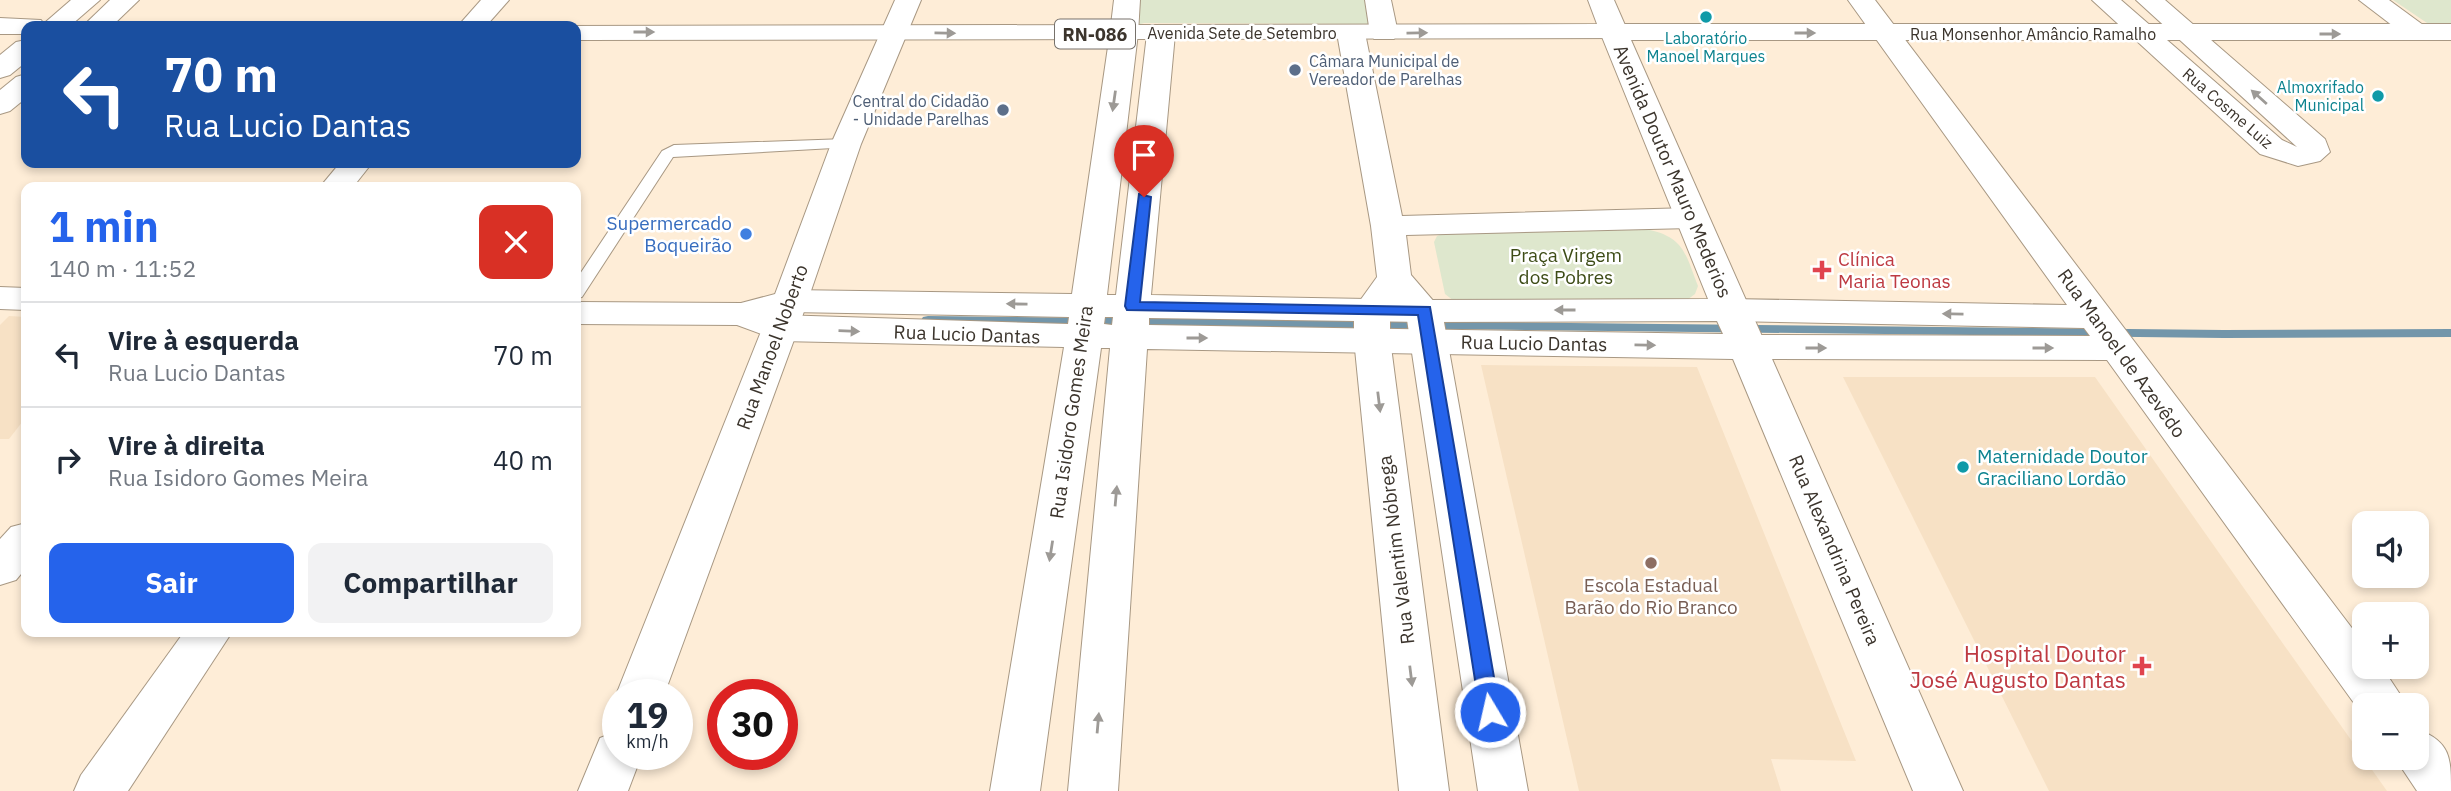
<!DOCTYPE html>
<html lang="pt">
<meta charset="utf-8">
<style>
body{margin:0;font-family:"IBM Plex Sans",sans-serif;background:#f2f2f3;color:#1f2937;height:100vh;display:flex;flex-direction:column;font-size:26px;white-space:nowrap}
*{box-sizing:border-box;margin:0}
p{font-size:23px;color:#747a83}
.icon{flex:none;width:38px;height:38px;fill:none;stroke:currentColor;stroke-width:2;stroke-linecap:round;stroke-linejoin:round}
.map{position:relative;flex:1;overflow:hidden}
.drawer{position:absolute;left:21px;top:182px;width:560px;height:455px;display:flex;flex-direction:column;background:#fff;border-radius:14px;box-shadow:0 4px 10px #0003}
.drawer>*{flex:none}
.hud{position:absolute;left:21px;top:21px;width:560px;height:147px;border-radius:14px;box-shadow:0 4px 10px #0003;background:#1a4fa0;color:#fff;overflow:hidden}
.tools{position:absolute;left:2352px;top:511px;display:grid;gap:14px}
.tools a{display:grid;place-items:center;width:77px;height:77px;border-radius:14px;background:#fff;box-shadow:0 4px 10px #0003;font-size:35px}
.speed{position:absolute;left:602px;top:679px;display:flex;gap:14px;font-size:35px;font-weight:700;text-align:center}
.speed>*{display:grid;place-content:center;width:91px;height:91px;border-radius:50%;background:#fff;box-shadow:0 4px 10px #0003;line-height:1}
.speed small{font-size:18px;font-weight:400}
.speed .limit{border:10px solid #d22;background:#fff;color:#111}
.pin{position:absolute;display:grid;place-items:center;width:60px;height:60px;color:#fff;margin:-72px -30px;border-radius:50% 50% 50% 0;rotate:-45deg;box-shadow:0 0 7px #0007}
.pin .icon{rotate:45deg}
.me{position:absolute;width:77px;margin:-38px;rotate:351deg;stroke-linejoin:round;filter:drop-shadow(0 0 5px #0008)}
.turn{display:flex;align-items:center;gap:24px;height:147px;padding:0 28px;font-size:32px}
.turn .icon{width:91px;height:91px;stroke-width:2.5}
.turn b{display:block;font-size:49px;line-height:60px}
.round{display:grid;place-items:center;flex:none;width:74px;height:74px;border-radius:14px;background:#f2f2f3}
.headline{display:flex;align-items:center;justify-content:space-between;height:119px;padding:0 28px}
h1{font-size:42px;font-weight:700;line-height:52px;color:#2563eb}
.primary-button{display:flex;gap:14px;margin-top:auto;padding:14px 28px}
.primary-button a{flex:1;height:80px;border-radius:14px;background:#2563eb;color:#fff;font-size:28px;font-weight:700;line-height:80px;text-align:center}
.primary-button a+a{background:#f2f2f3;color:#1f2937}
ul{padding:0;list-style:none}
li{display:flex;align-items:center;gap:21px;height:105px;padding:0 28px;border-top:2px solid #e0e1e3}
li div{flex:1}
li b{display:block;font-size:26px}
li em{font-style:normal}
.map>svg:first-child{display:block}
.built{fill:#f7e1c5}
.green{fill:#dee7cd}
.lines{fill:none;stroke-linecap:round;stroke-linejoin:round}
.stream{fill:#7396aa;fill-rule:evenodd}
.lane-casing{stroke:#a89883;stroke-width:2}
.street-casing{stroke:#a89883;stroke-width:2}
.secondary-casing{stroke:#a89883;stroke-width:2}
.primary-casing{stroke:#a89883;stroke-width:2}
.lane{fill:#fff;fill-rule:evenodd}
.street{fill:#fff;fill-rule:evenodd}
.secondary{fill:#fff;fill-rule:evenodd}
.primary{fill:#fff;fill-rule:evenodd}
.oneway{fill:#9d9a96}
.route{fill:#2563eb;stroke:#184099;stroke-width:2}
.culture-dot{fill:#0f9aa8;stroke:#fff;stroke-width:2.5}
.service-dot{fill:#5c6f8a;stroke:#fff;stroke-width:2.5}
.shop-dot{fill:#3f7fe0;stroke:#fff;stroke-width:2.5}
.health-dot{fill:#e0444e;stroke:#fff;stroke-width:2.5}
.education-dot{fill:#8d6e63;stroke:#fff;stroke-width:2.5}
.labels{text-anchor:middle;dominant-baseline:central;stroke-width:5;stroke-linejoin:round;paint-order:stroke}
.far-street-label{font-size:16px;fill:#3b342c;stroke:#fff}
.far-culture-label{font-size:16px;fill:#0d838f;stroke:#fff}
.far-service-label{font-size:16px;fill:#4e5e75;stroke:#fff;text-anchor:start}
.shield{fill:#fff;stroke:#76716b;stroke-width:2}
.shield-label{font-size:18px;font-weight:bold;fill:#3b342c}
.street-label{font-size:19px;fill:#3b342c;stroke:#fff}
.shop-label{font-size:19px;fill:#366cbe;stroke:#fff;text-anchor:end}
.park-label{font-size:19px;fill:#3d4c16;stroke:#fff}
.health-label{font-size:19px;fill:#be3a42;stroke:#fff;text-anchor:start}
.culture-label{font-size:19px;fill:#0d838f;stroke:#fff;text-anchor:start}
.education-label{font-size:19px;fill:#785e54;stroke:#fff}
.near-health-label{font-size:23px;fill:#be3a42;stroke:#fff;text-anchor:end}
</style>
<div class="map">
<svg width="2451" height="791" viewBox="0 0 2451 791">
<rect width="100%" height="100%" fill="#feedd7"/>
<g class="built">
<polygon points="9,316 26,317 26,417 9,439 0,439 0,325"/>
<polygon points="1481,365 1697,367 1856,761 1771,759 1781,791 1579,791"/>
<polygon points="1843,377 2095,377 2387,791 2049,791"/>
</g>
<g class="green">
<polygon points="1120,0 1390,0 1372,24 1144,23 1116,31"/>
<polygon points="2393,0 2451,0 2451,27 2433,27"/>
<path d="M1650,230C1685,238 1686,256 1698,286L1695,294L1687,300L1454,301L1445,294L1434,242L1437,236L1451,231Z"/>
</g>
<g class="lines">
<polygon class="stream" points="928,316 2224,330 2451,329 2451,337 2224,338 923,323 921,320 923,317"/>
<g class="lane-casing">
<polygon id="lane" points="846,139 854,144 851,147 673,157 582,297 576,298 576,280 662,151 674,145"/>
</g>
<g class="street-casing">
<g id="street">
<polygon points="481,0 509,0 486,26 458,26"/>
<polygon points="895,0 921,0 861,144 798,329 664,695 618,695 618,698 616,695 762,329 831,144"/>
<polygon points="1114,0 1140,0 1138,33 1134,39 1114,39 1110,33"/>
<polygon points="1365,0 1391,0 1398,33 1394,39 1374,39 1370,33"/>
<polygon points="1848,0 1875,0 2364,644 2364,667 2382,667 2407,705 2364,705 2364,717 2107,360 1748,359 1735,356 1730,347 1735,338 1748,335 2090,336 2084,328 1731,321 1718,318 1713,310 1718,302 1731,299 2067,305"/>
<polygon points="2092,0 2121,0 2282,140 2297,147 2136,0 2165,0 2325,139 2330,152 2320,161 2298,166 2260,154"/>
<polygon points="2359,0 2389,0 2434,33 2430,39 2410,39"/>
<polygon points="1351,25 1361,27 1365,33 1402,216 1691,208 1703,211 1708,218 1703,225 1691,228 1406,235 1411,275 1442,311 1528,791 1478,791 1406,313 1396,301 1390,309 1390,339 1449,791 1399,791 1354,339 1354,309 1377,277 1371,226 1337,33 1341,27"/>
<polygon points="340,163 372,163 353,187 320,187"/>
<polygon points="26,523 26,568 16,580 0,585 0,539 11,527"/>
<polygon points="184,632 232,632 128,791 74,791 81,775"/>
<path d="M2417,729C2451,742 2451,758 2451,791H2417L2395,758H2417Z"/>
<polygon points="618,731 618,754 642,754 628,791 578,791 600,738"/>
</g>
</g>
<g class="secondary-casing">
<g id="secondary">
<polygon points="71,0 100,0 70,26 41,26"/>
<polygon points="110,0 139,0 112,26 83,26"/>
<path d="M1614,24H2451V40H1631L1963,791H1913L1733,359L1147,349L1118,791H1068L1110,348H1101L1040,791H990L1064,347L780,341L737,325L576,324V302L741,303L790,290L1072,294L1110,33L1114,27H1134L1138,33L1107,295H1116L1147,34L1151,28H1171L1175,34L1151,295L1424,300L1708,299L1600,32L1604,26ZM790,312L1069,317L1068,324L779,315ZM1105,317H1113L1112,325L1104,324ZM1149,318L1424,322L1717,321L1723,334L1149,325Z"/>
<polygon points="26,40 26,62 10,75 0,78 0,55 16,42"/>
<polygon points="26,74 26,98 10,111 0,114 0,90 16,77"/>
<polygon points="0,287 26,288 26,310 0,309"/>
</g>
</g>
<g class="primary-casing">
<g id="primary">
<polygon points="1588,0 1614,0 1628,32 1624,38 576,40 576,26 566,26 1597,24"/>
<polygon points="0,18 41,20 45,26 26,26 26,34 0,34"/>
</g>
</g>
<use href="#lane" class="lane"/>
<use href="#street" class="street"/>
<use href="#secondary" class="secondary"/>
<use href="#primary" class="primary"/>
</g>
<defs><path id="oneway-solid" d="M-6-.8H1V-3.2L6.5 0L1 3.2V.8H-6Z" transform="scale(1.75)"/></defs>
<g class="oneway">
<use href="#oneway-solid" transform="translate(644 32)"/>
<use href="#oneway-solid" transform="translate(945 33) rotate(1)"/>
<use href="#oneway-solid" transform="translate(1417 33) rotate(-1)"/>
<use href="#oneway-solid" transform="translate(1805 33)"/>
<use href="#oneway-solid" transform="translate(2330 34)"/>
<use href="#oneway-solid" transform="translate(2259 97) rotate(-138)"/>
<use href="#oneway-solid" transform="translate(1114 101) rotate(98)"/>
<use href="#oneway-solid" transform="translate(1017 304) rotate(-179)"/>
<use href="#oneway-solid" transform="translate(1565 310) rotate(180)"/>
<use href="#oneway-solid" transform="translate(1953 314) rotate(-179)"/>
<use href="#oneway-solid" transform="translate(849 331) rotate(2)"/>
<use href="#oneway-solid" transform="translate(1197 338)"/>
<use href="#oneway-solid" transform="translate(1645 345) rotate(1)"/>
<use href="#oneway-solid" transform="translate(1816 348)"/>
<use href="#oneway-solid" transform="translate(2043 348)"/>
<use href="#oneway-solid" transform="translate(1379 402) rotate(83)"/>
<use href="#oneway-solid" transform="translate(1116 496) rotate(-85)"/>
<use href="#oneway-solid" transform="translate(1051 551) rotate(99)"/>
<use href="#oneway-solid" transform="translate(1411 676) rotate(83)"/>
<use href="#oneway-solid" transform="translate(1098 723) rotate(-85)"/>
</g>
<polygon class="route" points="1139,194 1151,197 1140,302 1430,307 1500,712 1497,718 1490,720 1483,718 1480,712 1418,315 1127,310 1125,306"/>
<g class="culture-dot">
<circle cx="1706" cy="17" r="7"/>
<circle cx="2378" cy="96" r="7"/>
<circle cx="1963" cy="467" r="7"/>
</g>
<g class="service-dot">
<circle cx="1295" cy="70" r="7"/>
<circle cx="1003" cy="110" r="7"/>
</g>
<circle class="shop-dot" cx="746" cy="234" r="7"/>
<g class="health-dot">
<path d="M1818.5 259.5h7v7h7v7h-7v7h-7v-7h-7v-7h7z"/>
<path d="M2138.5 655.5h7v7h7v7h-7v7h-7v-7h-7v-7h7z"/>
</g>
<circle class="education-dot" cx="1651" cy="563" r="7"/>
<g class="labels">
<g class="far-street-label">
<text x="1242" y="33">Avenida Sete de Setembro</text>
<text x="2033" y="34">Rua Monsenhor Amâncio Ramalho</text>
<text transform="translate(2228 108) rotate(41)">Rua Cosme Luiz</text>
</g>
<g class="far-culture-label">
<text x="1706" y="38">Laboratório<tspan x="1706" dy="18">Manoel Marques</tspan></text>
<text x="2364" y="87" text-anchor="end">Almoxrifado<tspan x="2364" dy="18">Municipal</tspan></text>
</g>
<g class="far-service-label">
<text x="1309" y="61">Câmara Municipal de<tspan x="1309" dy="18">Vereador de Parelhas</tspan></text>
<text x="989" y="101" text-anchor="end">Central do Cidadão<tspan x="989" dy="18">- Unidade Parelhas</tspan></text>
</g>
<rect class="shield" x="1055" y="19.5" width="80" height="29" rx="5"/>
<g class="shield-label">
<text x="1095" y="34">RN-086</text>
</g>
<g class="street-label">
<text transform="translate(1673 171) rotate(67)">Avenida Doutor Mauro Mederios</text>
<text transform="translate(967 334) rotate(2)">Rua Lucio Dantas</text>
<text transform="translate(1534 343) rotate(1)">Rua Lucio Dantas</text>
<text transform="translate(772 347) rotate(-70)">Rua Manoel Noberto</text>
<text transform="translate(2122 353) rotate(54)">Rua Manoel de Azevêdo</text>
<text transform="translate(1071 412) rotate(-82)">Rua Isidoro Gomes Meira</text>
<text transform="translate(1396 550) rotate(-97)">Rua Valentim Nóbrega</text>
<text transform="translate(1835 550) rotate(67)">Rua Alexandrina Pereira</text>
</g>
<g class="shop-label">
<text x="732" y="223">Supermercado<tspan x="732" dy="22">Boqueirão</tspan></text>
</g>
<g class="park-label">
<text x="1566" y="255">Praça Virgem<tspan x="1566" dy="22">dos Pobres</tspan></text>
</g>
<g class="health-label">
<text x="1838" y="259">Clínica<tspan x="1838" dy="22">Maria Teonas</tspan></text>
</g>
<g class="culture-label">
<text x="1977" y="456">Maternidade Doutor<tspan x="1977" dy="22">Graciliano Lordão</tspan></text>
</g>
<g class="education-label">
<text x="1651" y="585">Escola Estadual<tspan x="1651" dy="22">Barão do Rio Branco</tspan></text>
</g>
<g class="near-health-label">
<text x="2126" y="653">Hospital Doutor<tspan x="2126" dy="26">José Augusto Dantas</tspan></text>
</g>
</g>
</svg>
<div class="tools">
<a><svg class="icon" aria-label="sound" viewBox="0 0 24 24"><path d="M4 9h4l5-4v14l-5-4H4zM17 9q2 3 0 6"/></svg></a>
<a>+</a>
<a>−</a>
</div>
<div class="speed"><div>19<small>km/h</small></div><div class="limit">30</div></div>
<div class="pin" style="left:1144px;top:197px;background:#d93025"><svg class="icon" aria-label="arrive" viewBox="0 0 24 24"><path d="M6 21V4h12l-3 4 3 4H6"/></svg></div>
<svg class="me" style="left:1490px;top:712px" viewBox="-20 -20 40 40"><circle r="17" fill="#2563eb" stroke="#fff" stroke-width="3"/><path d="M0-11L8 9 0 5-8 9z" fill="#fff"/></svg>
<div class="hud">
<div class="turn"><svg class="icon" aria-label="left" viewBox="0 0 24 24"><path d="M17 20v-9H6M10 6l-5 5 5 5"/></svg><div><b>70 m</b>Rua Lucio Dantas</div></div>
</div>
<section class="drawer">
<div class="headline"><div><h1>1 min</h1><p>140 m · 11:52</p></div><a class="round" style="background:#d93025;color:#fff"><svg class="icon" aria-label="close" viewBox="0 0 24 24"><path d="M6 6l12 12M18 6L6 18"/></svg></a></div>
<ul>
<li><svg class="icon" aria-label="left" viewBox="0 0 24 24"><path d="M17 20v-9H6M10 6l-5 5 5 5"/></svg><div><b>Vire à esquerda</b><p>Rua Lucio Dantas</p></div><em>70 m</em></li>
<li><svg class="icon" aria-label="right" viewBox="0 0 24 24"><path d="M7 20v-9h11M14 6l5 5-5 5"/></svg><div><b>Vire à direita</b><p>Rua Isidoro Gomes Meira</p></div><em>40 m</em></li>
</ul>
<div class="primary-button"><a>Sair</a><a>Compartilhar</a></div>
</section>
</div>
